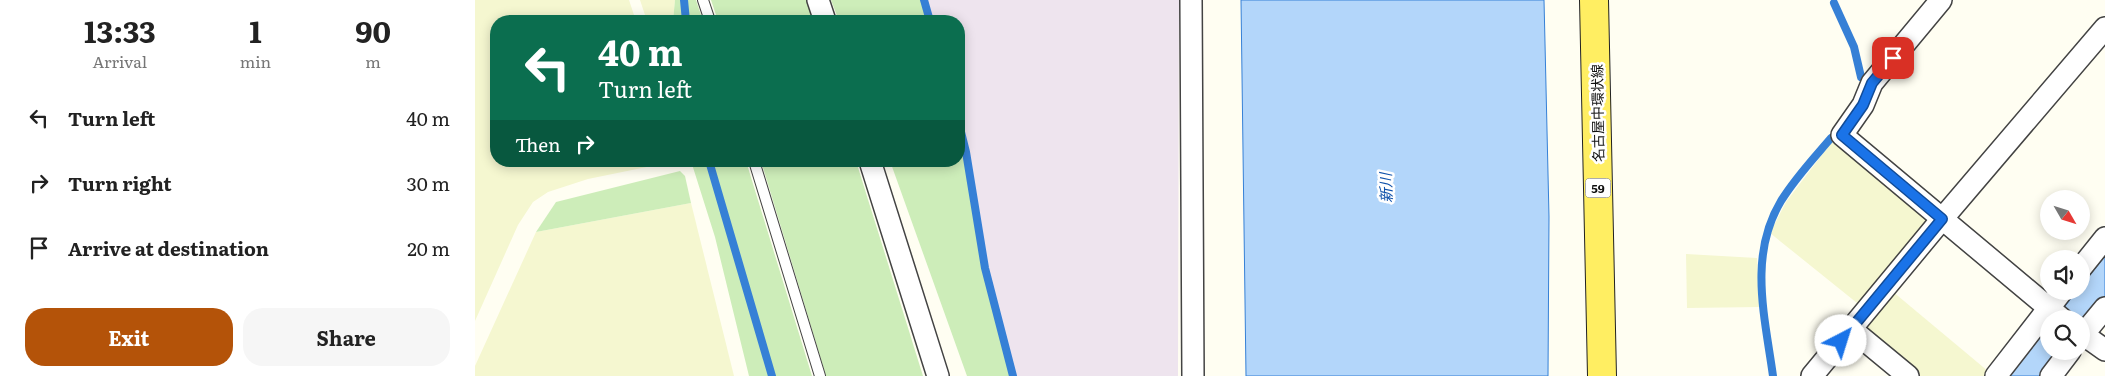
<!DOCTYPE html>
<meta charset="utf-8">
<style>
body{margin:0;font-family:Literata,"Noto Sans JP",serif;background:#f6f6f6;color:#222;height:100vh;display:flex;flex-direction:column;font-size:19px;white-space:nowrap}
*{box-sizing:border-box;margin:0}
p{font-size:16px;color:#767676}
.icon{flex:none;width:28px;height:28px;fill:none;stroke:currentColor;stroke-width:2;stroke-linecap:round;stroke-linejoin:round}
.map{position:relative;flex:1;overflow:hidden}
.details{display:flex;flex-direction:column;background:#fff;width:475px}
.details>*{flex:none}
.hud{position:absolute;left:15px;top:15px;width:475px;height:152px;border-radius:20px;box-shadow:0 2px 12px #0003;background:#0b6e4f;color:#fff;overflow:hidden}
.needle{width:32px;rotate:129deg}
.tools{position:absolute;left:1565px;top:190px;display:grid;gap:10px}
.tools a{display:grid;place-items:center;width:50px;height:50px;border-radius:50%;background:#fff;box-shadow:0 2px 12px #0003;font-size:25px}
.pin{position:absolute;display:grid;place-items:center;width:42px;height:42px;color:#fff;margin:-21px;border-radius:10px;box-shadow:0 2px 8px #0006}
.me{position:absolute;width:55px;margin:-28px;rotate:40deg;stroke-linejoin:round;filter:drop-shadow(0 0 4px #0008)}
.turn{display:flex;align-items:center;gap:18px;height:105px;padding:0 25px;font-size:22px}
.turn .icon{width:65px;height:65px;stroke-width:2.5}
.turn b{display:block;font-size:35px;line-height:42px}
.then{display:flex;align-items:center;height:48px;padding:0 25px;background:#0003;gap:10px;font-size:19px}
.eta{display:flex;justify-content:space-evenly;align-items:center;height:85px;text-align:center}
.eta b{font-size:30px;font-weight:700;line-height:35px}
.primary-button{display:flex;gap:10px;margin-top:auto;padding:10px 25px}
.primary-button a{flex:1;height:58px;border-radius:20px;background:#b45309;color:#fff;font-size:20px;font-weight:700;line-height:58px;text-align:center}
.primary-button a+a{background:#f6f6f6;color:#222}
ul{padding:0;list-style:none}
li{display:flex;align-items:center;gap:15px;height:65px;padding:0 25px}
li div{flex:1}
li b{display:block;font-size:19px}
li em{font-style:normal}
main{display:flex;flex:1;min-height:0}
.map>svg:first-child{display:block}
.industrial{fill:#eee4ee}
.farmland{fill:#f5f7d0}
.green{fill:#cdedb9}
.water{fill:#b3d6fa;stroke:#3680d6}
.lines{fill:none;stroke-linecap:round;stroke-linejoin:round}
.stream{stroke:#3680d6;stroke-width:8}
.lane-casing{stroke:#434343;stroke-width:12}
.street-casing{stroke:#434343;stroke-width:24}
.primary-casing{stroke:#212121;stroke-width:30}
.lane{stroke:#fff;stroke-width:10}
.street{stroke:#fff;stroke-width:21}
.primary{stroke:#ffee62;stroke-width:28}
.route-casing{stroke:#114b97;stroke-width:12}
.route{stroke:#1a73e8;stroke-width:9}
.labels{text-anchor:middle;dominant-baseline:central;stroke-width:5;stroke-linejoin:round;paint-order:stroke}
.shield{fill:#fff;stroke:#585858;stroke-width:1}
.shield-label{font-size:12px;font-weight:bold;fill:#101010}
.street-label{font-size:14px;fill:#101010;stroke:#fff}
.water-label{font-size:15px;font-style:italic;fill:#1052ab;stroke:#fff}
</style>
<main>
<section class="details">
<div class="eta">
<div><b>13:33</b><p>Arrival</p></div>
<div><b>1</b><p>min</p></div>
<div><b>90</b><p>m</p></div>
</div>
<ul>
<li><svg class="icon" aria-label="left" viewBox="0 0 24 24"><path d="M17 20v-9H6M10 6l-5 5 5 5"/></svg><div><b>Turn left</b></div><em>40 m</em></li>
<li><svg class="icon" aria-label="right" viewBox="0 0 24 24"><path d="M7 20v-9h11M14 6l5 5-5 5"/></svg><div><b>Turn right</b></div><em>30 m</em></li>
<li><svg class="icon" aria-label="arrive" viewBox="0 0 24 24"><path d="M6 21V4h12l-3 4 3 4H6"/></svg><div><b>Arrive at destination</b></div><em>20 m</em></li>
</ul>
<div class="primary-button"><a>Exit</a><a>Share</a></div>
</section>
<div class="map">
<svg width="1630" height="376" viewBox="0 0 1630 376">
<rect width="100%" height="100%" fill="#fffef2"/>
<polygon class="industrial" points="449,0 704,0 703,376 538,376 510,268 491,152 484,124 484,21 455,21"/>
<g class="farmland">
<polygon points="0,0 154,0 161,21 21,21 21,161 201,161 113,179 73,192 58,202 43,225 0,321"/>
<polygon points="165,0 200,0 198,21 172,21"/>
<polygon points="1359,139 1454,219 1387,307 1295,233 1311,202"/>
<polygon points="216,203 259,376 0,376 0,366 61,232"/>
<polygon points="1211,254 1282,258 1285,307 1212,308"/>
<polygon points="1417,291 1514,372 1512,376 1441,376 1387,328"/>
</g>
<g class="green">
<polygon points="200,0 221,0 228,21 198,21"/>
<polygon points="236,0 333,0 339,21 243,21"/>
<polygon points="356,0 449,0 455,21 364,21"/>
<polygon points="484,124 491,152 510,268 538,376 492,376 415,161 484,161"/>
<polygon points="216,161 271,161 337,376 274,376 240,237"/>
<polygon points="286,161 381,161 448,376 351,376"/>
<polygon points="205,171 210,176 216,203 61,232 81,202"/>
</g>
<g class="water">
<polygon points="766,0 1069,0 1074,217 1073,376 771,376"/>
<polygon points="1630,256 1630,298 1606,328 1606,319 1580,319 1602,291 1606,291 1606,286"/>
<polygon points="1574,326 1574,351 1588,351 1568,376 1534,376"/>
</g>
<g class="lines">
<g class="stream">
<polyline points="209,0 211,21"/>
<polyline points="449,0 455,21"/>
<polyline points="1359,3 1379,47 1386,77"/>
<polyline points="484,124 491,152 510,268 538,376"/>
<polyline points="234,161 297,376"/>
<path d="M1298,376C1290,317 1273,256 1306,201C1320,178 1339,158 1356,138"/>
</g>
<g class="lane-casing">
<g id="lane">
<polyline points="228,0 235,21"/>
<polyline points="279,161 345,376"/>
</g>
</g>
<g class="street-casing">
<g id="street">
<polyline points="343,0 350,21"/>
<polyline points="716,0 718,376"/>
<polyline points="1466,0 1397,83 1388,105 1367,135 1587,319"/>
<polyline points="395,161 463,376"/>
<polyline points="1606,268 1630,238"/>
<polyline points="1376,329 1433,376"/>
<polyline points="1606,333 1630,350"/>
<polyline points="1606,337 1630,308"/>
<polyline points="1337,376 1467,219 1630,28"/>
<polyline points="1521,376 1587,291"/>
<polyline points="1576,376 1595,351"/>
</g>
</g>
<g class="primary-casing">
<polyline id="primary" points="1119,0 1127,376"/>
</g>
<use href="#lane" class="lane"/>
<use href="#street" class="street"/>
<use href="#primary" class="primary"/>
</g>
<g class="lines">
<g class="route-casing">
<polyline id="route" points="1366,341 1467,219 1367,135 1388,105 1397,83 1418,58"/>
</g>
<use href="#route" class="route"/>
</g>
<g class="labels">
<rect class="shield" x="1110.5" y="178.5" width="25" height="19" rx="4"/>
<g class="shield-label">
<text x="1123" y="188">59</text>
</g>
<g class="street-label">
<text transform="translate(1122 113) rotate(-91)">名古屋中環状線</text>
</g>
<g class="water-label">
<text transform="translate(910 188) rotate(-92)">新川</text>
</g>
</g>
</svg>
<div class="tools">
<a><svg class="needle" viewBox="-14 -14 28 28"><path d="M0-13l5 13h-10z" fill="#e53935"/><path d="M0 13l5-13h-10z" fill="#767676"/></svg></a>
<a><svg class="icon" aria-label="sound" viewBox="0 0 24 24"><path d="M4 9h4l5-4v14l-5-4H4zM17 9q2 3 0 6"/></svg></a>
<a><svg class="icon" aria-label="search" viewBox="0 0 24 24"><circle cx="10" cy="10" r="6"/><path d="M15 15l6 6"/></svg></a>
</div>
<div class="pin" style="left:1418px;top:58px;background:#d93025"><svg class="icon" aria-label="arrive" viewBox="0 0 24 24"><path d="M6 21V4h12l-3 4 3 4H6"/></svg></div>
<svg class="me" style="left:1366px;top:341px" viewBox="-20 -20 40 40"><circle r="19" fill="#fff"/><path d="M0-13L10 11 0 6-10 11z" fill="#1a73e8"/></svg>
<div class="hud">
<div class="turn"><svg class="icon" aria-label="left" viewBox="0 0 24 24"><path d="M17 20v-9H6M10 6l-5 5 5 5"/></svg><div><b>40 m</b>Turn left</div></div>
<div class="then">Then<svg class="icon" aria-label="right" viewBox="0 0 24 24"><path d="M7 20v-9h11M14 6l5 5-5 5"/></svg></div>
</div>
</div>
</main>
